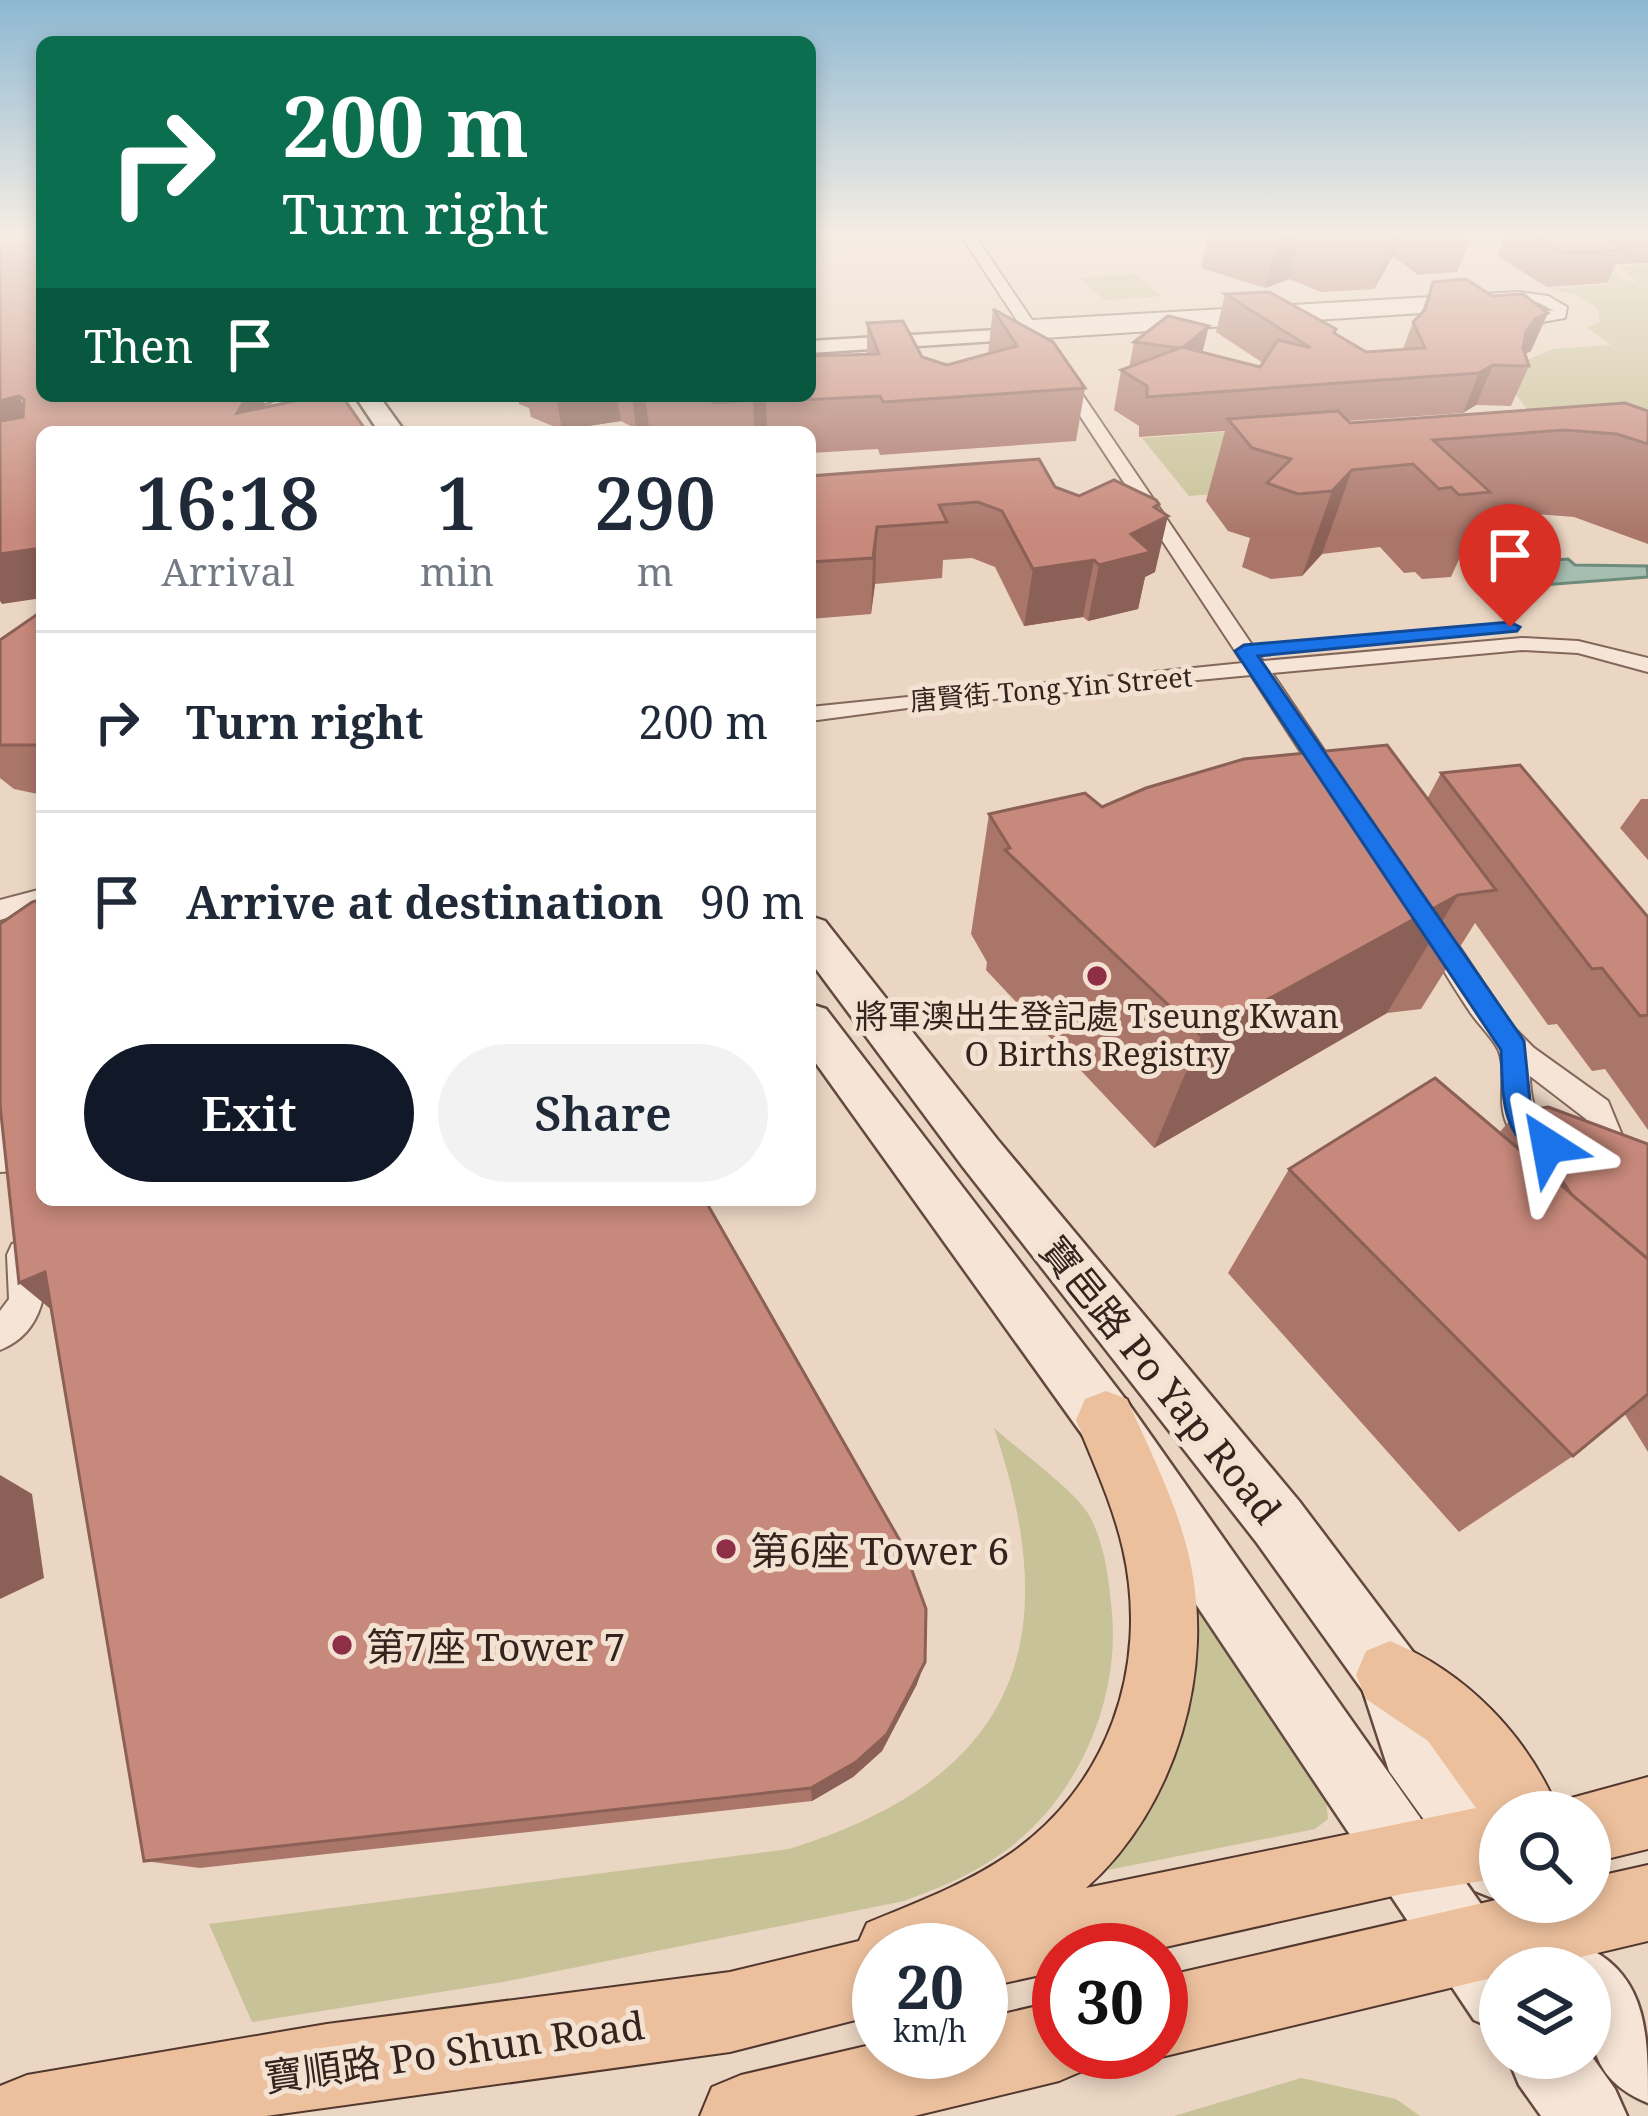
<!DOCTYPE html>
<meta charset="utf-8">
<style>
body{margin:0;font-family:"Noto Serif","Noto Sans TC",serif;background:#f2f2f3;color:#1f2937;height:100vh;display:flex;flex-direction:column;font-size:45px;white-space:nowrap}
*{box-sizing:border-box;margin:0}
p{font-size:39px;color:#747a83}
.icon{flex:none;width:66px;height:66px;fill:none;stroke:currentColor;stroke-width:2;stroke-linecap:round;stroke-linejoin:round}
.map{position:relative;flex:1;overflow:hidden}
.side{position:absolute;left:36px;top:426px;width:780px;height:780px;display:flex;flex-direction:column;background:#fff;border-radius:18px;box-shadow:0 6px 18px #0003}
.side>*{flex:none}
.guide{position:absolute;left:36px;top:36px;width:780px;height:366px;border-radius:18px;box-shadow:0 6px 18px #0003;background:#0b6e4f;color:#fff;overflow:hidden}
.controls{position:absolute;left:1479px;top:1791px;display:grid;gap:24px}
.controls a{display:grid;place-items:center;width:132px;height:132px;border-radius:50%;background:#fff;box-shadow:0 6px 18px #0003;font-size:60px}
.speed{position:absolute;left:852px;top:1923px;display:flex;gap:24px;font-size:60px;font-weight:700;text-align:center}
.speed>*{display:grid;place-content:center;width:156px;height:156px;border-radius:50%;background:#fff;box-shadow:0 6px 18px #0003;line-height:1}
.speed small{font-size:30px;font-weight:400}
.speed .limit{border:18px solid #d22;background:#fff;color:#111}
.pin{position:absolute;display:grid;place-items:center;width:102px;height:102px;color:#fff;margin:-123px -51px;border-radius:50% 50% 50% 0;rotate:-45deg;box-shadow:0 0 12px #0007}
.pin .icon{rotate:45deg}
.me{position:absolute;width:132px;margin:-66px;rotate:326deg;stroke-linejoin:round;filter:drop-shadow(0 0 9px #0008)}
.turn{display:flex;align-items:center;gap:42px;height:252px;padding:0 48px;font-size:54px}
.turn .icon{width:156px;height:156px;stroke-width:2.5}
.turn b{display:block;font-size:84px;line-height:102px}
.then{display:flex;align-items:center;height:114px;padding:0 48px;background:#0003;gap:24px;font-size:45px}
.eta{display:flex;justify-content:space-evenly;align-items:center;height:204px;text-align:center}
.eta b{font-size:72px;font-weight:600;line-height:84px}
.primary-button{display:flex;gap:24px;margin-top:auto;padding:24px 48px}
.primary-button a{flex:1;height:138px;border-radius:72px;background:#111827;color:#fff;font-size:48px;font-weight:600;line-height:138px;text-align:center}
.primary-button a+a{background:#f2f2f3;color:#1f2937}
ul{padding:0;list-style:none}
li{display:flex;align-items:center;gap:36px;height:180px;padding:0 48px;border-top:3px solid #e0e1e3}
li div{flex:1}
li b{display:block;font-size:45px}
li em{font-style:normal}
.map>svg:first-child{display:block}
.green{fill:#c8c298}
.water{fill:#a5beb1;stroke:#6d8c7c;stroke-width:3}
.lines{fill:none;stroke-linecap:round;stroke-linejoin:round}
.minor-casing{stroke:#84675b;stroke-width:4}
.tertiary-casing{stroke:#84675b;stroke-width:5}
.secondary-casing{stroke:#66493e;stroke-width:5}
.primary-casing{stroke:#52372f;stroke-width:4}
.minor{fill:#f6e5d6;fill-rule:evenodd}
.tertiary{fill:#f6e5d6;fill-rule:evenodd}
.secondary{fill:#f6e5d6;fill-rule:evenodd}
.primary{fill:#ecc09d;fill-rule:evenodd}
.wall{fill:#ab766a}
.shaded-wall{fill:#8b6056}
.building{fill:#c7897b;stroke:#8b6056;stroke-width:3}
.route{fill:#1a73e8;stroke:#114b97;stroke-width:3}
.poi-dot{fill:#8f2f47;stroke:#f3e2d2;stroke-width:4.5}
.labels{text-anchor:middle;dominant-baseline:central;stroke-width:10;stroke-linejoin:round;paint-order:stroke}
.far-street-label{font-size:27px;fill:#35241e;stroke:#f3e2d2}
.poi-label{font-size:33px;fill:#35241e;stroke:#f3e2d2}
.near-street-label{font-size:39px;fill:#35241e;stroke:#f3e2d2}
.near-poi-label{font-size:39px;fill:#35241e;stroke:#f3e2d2;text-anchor:start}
</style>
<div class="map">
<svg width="1648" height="2116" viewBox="0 0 1648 2116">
<rect width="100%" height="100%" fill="#ebd6c3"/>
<g class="green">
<polygon points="810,237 942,237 947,243 813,250"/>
<path d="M1648,265V492L1596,464L1189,496L1142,438L1527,409L1515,393L1525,361L1553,349L1611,345L1587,327L1600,322L1598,309L1577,295L1552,289L1611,284L1591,270C1616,270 1619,282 1640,284L1619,266Z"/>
<polygon points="1134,274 1162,296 1105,300 1079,278"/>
<path d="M994,1428C1016,1448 1077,1492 1089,1515C1105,1543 1109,1581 1112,1613C1120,1704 1075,1806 995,1858C967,1877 936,1889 904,1901L503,1982L252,2022L209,1924L789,1849C1014,1779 1068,1646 994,1428Z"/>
<polygon points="1185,1577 1326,1799 1328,1819 1315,1829 1108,1870 1102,1861"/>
<polygon points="1301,2078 1396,2099 1420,2116 1174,2116"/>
</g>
<polygon class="water" points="1568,559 1575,565 1647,566 1648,577 1529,586 1521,578 1545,567 1540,561"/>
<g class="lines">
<g class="minor-casing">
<g id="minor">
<path d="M962,237H976L1032,320L1519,292L1548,296L1567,307L1565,318L1542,322L1452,311L1044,338L1263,661L1522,638L1578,641L1648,658V672L1578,653L1522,650L1272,673L1348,786L1336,794L1327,792L1251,675L930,705L810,721V707L1243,663ZM1519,300L1539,303L1554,311L1461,304Z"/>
<polygon points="42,889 42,907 0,920 0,900"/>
<path d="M1430,915L1440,918L1512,1026L1534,1048L1608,1101L1622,1135C1602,1184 1534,1170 1510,1130C1494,1105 1509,1073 1498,1049C1491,1036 1478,1024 1470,1012C1451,984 1434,954 1416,925ZM1530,1076L1586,1119L1589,1138C1546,1150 1530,1111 1530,1076Z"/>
<path d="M0,1099L11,1103C20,1120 28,1153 19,1171L0,1172Z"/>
<path d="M24,1240L36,1244C54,1284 43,1333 0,1350V1311L9,1299L7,1255L12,1244Z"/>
</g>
</g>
<g class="tertiary-casing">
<g id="tertiary">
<polygon points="1033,328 1040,330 1040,338 810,353 810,341"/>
<polygon points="234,396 280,396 269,402 209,413 198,407"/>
</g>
</g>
<g class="secondary-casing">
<g id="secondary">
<polygon points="355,396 379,396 405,432 379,432"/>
<polygon points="810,916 825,921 997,1139 1299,1501 1413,1652 1439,1730 1502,1812 1500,1901 1475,1891 1389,1771 1363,1691 1257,1543 963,1167 810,961"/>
<polygon points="810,1004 826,1009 1126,1400 1526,1968 1500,1968 1500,2031 1474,2020 1086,1440 810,1055"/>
<path d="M1590,1949C1648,1979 1648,2037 1648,2103C1582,2076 1590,2029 1590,1968H1561L1564,1960Z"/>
<polygon points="1590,2054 1615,2089 1627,2116 1541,2116 1519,2085 1508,2058 1590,2058"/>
</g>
</g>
<g class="primary-casing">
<g id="primary">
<path d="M1106,1391L1127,1399C1149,1449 1175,1499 1188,1552C1217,1669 1176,1808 1086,1888L1476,1808L1428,1741L1366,1699L1356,1675L1366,1651L1390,1641C1466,1672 1528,1736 1559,1812L1564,1800L1648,1777V1849L1590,1863V1812H1500V1878L1402,1894L1152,1950H1059V1971L981,1988V1950H879V2014L730,2052L266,2116H0V2086L27,2075L327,2024L730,1972L859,1941L867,1923C915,1903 964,1885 1007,1856C1108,1788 1150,1667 1123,1549C1113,1505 1093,1462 1076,1420L1085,1399Z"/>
<polygon points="1648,1865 1648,1941 1534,1968 1500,1968 1500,1976 1161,2057 1150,2052 1161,2052 1161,1977 1500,1899 1590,1902 1590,1878"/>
<polygon points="1059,2001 1059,2052 1095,2052 1087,2069 1059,2081 914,2116 700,2116 712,2087 741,2075 879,2043 879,2052 981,2052 981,2019"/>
</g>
</g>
<use href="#minor" class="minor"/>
<use href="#tertiary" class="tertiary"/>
<use href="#secondary" class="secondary"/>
<use href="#primary" class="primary"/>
</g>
<g class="wall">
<polygon points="1208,237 1471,237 1457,272 1418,275 1393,256 1374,289 1321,292 1289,279 1265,288 1201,268"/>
<polygon points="1495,237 1648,237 1648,263 1616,264 1607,283 1547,287 1497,256 1503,242"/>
<polygon points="810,238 811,325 810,325"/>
<polygon points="1433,282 1531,351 1525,354 1529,366 1511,406 1476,405 1463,413 1348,421 1350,423 1648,411 1648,544 1574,517 1524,513 1478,517 1451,577 1422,579 1415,572 1404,573 1380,547 1322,554 1302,576 1271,579 1242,567 1250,538 1228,531 1206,501 1225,431 1139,437 1139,426 1114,410 1121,370 1129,368 1134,342 1202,352 1260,367 1263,363 1216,332 1225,294 1335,333 1366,352 1403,349 1413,322 1421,313"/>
<polygon points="993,309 1085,388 1076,441 880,455 878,449 810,453 810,432 662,432 649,427 636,429 621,421 562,430 531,417 529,408 519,404 518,396 810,396 867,354 867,323 922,357 947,365 988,354"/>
<polygon points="810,476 1055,487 1079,496 1159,504 1155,572 1145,577 1138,609 1088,621 1083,617 1024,626 995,567 972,558 943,560 942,578 875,584 871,614 810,619"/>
<polygon points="42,611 42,794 38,794 14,789 0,778 0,640"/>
<polygon points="1441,773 1648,917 1648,1130 1605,1069 1592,1071 1557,1024 1548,1025 1475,923 1421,1009 1387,1013 1154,1148 986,970 987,962 971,934 989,814 1102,807 1427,799"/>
<polygon points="1641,799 1648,799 1648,860 1620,828"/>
<polygon points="1517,1112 1648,1144 1648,1452 1624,1413 1573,1456 1459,1532 1228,1273 1289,1169 1499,1133"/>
<polygon points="917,1684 882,1751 853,1777 812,1801 200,1868 144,1861"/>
</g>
<g class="shaded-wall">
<polygon points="1278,237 1301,237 1289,279 1265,288"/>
<polygon points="1391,237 1400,237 1393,256 1374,289"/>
<polygon points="1548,313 1531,351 1518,357 1526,332 1535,319"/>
<polygon points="1209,326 1200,362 1182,349"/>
<polygon points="1493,365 1476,405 1463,413 1479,373"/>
<polygon points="19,396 41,440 0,451 0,401"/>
<polygon points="160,396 269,396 262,397 272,424"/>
<polygon points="556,396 617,396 621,421 562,430"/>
<polygon points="632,396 645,396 649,427 636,429"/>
<polygon points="763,396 766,396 767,432 754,432 753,400"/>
<polygon points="1352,470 1322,554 1302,576 1332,491"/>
<polygon points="1159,504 1155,522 1168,516 1155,572 1145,577 1138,609 1088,621 1099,565 1131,534 1154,507"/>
<polygon points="877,527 875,584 871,614 873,558"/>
<polygon points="42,548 42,598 2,604 0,601 0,554"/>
<polygon points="1094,560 1083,617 1024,626 1033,569"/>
<polygon points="1458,895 1387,1013 1154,1148 1201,1036"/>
<polygon points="45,1272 70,1325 19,1283"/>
<polygon points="0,1475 32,1494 44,1578 0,1599"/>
<polygon points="925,1662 917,1684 882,1751 853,1777 812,1801 811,1788"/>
</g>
<g class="building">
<polygon points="0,237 42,237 42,396 247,396 237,413 319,396 342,396 367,432 42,432 42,548 0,554 0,421 23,417 24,400 19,396 0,401"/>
<polygon points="1534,237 1601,237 1623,250 1562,253"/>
<polygon points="1466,279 1492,296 1523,294 1548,313 1535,319 1526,332 1523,348 1529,366 1493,365 1479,373 1147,397 1147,386 1121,370 1182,347 1260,367 1278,340 1311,348 1225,294 1269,292 1336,329 1334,333 1366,352 1425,348 1413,322 1425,310 1433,282"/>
<polygon points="993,309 1053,342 1085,388 883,402 880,396 802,400 776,396 810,396 810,356 879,354 867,323 903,321 922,357 947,365 1017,346"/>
<polygon points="1168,316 1209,326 1184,347 1179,348 1134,342"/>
<polygon points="698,396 763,396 753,400 716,403"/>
<polygon points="1625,403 1648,411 1648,444 1617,434 1564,430 1433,440 1490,492 1459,495 1451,487 1439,489 1413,464 1352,470 1332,491 1298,494 1267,483 1291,459 1252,448 1228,419 1338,411 1350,423"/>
<polygon points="1039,459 1055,487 1079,496 1114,480 1156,500 1159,504 1154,507 1168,516 1131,534 1151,552 1099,565 1094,560 1033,569 1002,511 978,502 939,505 947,522 877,527 873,558 810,562 810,476"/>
<polygon points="42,611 42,745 0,745 0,640"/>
<polygon points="1387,745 1496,890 1458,895 1201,1036 1005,850 1010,848 989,814 1085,793 1102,807 1146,788 1244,759"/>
<polygon points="1520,765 1648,917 1648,1015 1640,1016 1602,968 1592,969 1441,773"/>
<polygon points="42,899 42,1200 705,1200 903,1546 926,1609 925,1662 887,1734 856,1762 811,1788 144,1861 45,1272 19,1283 0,1105 0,924 32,902"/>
<polygon points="1435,1078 1648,1259 1648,1394 1573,1456 1289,1169"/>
<polygon points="1548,1107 1648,1144 1648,1259 1571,1194 1517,1112"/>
</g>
<linearGradient id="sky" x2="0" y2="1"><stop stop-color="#8db8d2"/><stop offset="0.44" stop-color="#f6ede4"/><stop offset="1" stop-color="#f6ede4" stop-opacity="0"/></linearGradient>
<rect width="1648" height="533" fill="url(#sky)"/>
<path class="route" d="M1510,622L1520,627L1517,631L1258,656L1524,1041L1531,1111L1562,1146L1558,1154L1548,1158C1499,1141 1503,1093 1501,1050L1235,651L1244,645Z"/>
<g class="poi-dot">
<circle cx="1097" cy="976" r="12"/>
<circle cx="726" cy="1549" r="12"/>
<circle cx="342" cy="1645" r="12"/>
</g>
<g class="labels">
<g class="far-street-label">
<text transform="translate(1051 688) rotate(-5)">唐賢街 Tong Yin Street</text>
</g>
<g class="poi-label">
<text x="1097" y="1015">將軍澳出生登記處 Tseung Kwan<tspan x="1097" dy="38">O Births Registry</tspan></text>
</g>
<g class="near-street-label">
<text transform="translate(1162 1379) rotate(51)">寶邑路 Po Yap Road</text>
<text transform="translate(454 2050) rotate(-8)">寶順路 Po Shun Road</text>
</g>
<g class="near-poi-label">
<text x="750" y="1549">第6座 Tower 6</text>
<text x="366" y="1645">第7座 Tower 7</text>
</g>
</g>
</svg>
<div class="controls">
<a><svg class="icon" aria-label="search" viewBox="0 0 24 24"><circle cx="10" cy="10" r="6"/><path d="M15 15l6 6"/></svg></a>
<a><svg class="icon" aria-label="layers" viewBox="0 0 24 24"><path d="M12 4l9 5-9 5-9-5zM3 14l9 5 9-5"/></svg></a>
</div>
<div class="speed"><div>20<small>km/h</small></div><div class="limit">30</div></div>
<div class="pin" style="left:1510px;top:627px;background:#d93025"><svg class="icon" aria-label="arrive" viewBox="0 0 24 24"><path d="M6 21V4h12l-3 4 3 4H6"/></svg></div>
<svg class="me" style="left:1548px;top:1146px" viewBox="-20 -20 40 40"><path d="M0-17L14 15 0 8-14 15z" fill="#1a73e8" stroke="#fff" stroke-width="4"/></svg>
<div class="guide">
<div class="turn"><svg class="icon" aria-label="right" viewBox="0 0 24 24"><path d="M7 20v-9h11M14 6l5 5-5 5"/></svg><div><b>200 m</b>Turn right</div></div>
<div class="then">Then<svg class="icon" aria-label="arrive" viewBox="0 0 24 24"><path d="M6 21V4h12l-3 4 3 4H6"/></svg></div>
</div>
<section class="side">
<div class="eta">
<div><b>16:18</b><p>Arrival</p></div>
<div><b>1</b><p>min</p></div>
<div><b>290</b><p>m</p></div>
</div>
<ul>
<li><svg class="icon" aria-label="right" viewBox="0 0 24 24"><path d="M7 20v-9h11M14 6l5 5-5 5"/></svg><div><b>Turn right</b></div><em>200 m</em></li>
<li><svg class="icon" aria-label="arrive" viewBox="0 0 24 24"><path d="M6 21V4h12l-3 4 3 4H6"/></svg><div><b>Arrive at destination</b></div><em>90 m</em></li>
</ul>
<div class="primary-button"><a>Exit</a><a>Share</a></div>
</section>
</div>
